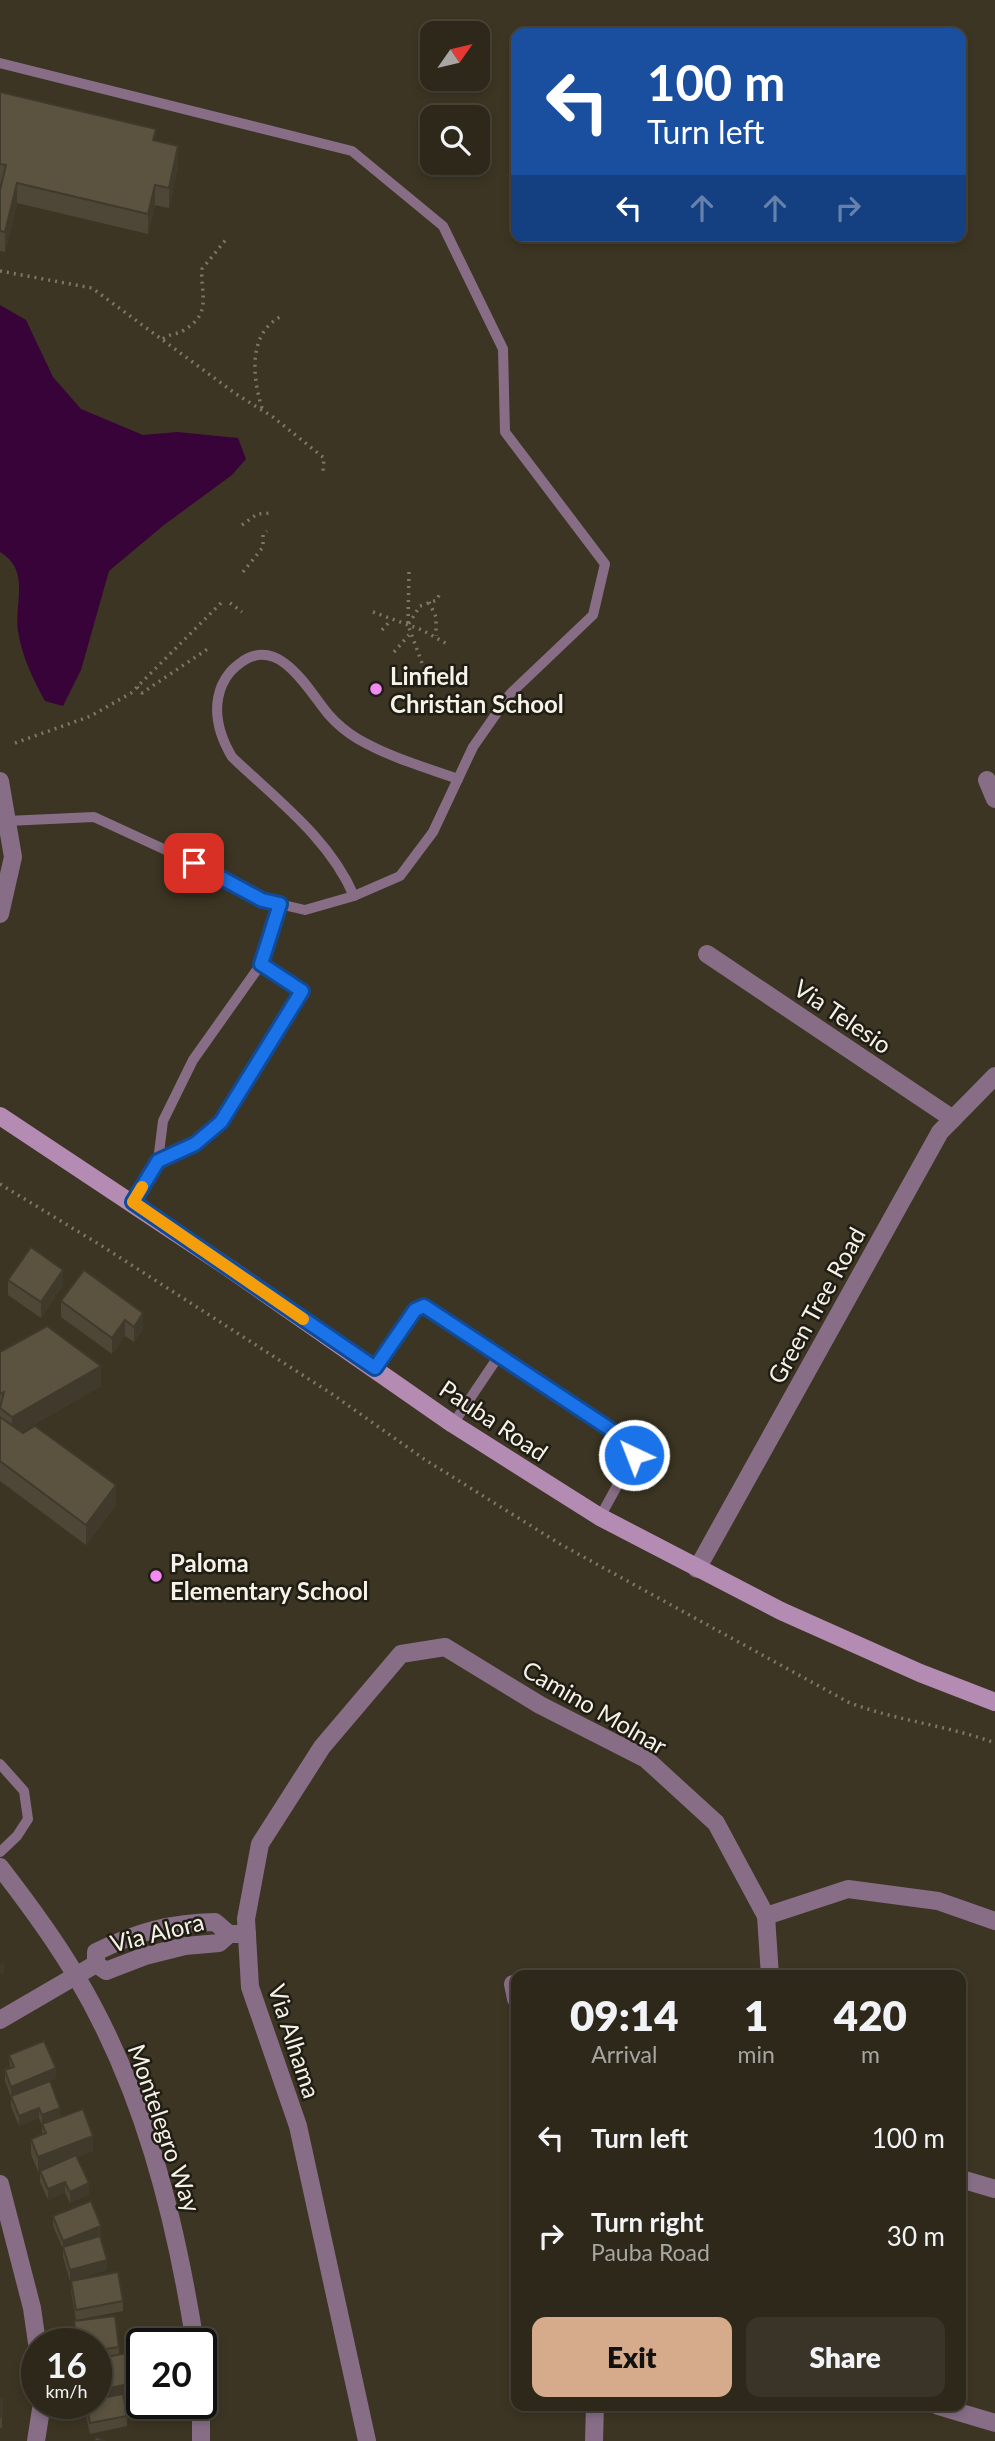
<!DOCTYPE html>
<style>
body{margin:0;font-family:Lato,sans-serif;background:#393427;color:#f1f3f6;height:100vh;display:flex;flex-direction:column;font-size:26px;white-space:nowrap}
*{box-sizing:border-box;margin:0}
p{font-size:23px;color:#a7a6a2}
.icon{flex:none;width:38px;height:38px;fill:none;stroke:currentColor;stroke-width:2;stroke-linecap:round;stroke-linejoin:round}
.map{position:relative;flex:1;overflow:hidden}
.drawer{position:absolute;left:511px;top:1970px;width:455px;height:441px;display:flex;flex-direction:column;background:#2d281a;border-radius:14px;box-shadow:0 4px 10px #0003,0 0 0 2px #484439}
.drawer>*{flex:none}
.top-card{position:absolute;left:511px;top:28px;width:455px;height:214px;border-radius:14px;box-shadow:0 4px 10px #0003,0 0 0 2px #484439;background:#1a4fa0;color:#fff;overflow:hidden}
.needle{width:46px;rotate:56deg}
.tools{position:absolute;left:420px;top:21px;display:grid;gap:14px}
.tools a{display:grid;place-items:center;width:70px;height:70px;border-radius:14px;background:#2d281a;box-shadow:0 4px 10px #0003,0 0 0 2px #484439;font-size:35px}
.speed{position:absolute;left:21px;top:2328px;display:flex;gap:14px;font-size:35px;font-weight:700;text-align:center}
.speed>*{display:grid;place-content:center;width:91px;height:91px;border-radius:50%;background:#2d281a;box-shadow:0 4px 10px #0003,0 0 0 2px #484439;line-height:1}
.speed small{font-size:18px;font-weight:400}
.speed .limit{border:4px solid #111;border-radius:10px;background:#fff;color:#111}
.pin{position:absolute;display:grid;place-items:center;width:60px;height:60px;color:#fff;margin:-30px;border-radius:14px;box-shadow:0 4px 10px #0006}
.me{position:absolute;width:77px;margin:-38px;rotate:317deg;stroke-linejoin:round;filter:drop-shadow(0 0 5px #0008)}
.turn{display:flex;align-items:center;gap:24px;height:147px;padding:0 21px;font-size:32px}
.turn .icon{width:91px;height:91px;stroke-width:2.5}
.turn b{display:block;font-size:49px;line-height:60px}
.lanes{display:flex;align-items:center;height:66px;padding:0 21px;background:#0003;justify-content:center;gap:35px;direction:ltr}
.lanes .off{opacity:.35}
.eta{display:flex;justify-content:space-evenly;align-items:center;height:119px;text-align:center}
.eta b{font-size:42px;font-weight:800;line-height:49px}
.primary-button{display:flex;gap:14px;margin-top:auto;padding:14px 21px}
.primary-button a{flex:1;height:80px;border-radius:14px;background:#d6ab8b;color:#111;font-size:28px;font-weight:800;line-height:80px;text-align:center}
.primary-button a+a{background:#393427;color:#f1f3f6}
ul{padding:0;list-style:none}
li{display:flex;align-items:center;gap:21px;height:98px;padding:0 21px}
li div{flex:1}
li b{display:block;font-size:26px}
li em{font-style:normal}
.map>svg:first-child{display:block}
.water{fill:#380338}
.lines{fill:none;stroke-linecap:round;stroke-linejoin:round}
.path{stroke:#7d7768;stroke-width:3.5;stroke-dasharray:2 5;stroke-linecap:butt}
.service{stroke:#876e86;stroke-width:10}
.minor{stroke:#876e86;stroke-width:18}
.tertiary{stroke:#876e86;stroke-width:18}
.secondary{stroke:#b48cb3;stroke-width:18}
.wall{fill:#4e4737}
.shaded-wall{fill:#403a2d}
.building{fill:#5b5340;stroke:#403a2d;stroke-width:2}
.route-casing{stroke:#114b97;stroke-width:18}
.route{stroke:#1a73e8;stroke-width:12}
.slow{stroke:#f59e0b;stroke-width:12}
.poi-dot{fill:#f38af1;stroke:#201d15;stroke-width:2.5}
.labels{text-anchor:middle;dominant-baseline:central;stroke-width:5;stroke-linejoin:round;paint-order:stroke}
.poi-label{font-size:24px;font-weight:bold;fill:#f7f2e7;stroke:#201d15;text-anchor:start}
.street-label{font-size:24px;fill:#f7f2e7;stroke:#201d15}
</style>
<div class="map">
<svg width="995" height="2441" viewBox="0 0 995 2441">
<rect width="100%" height="100%" fill="#3c3523"/>
<path class="water" d="M0,305L26,320L53,377L81,409L143,435L177,432L238,438L246,459L232,475L164,525L109,571L81,670L63,706L45,701C33,679 22,657 18,631C14,602 31,571 0,552Z"/>
<g class="lines">
<g class="path">
<polyline points="0,271 92,288 236,394 273,417 324,458 323,471"/>
<path d="M163,339C170,333 177,335 184,330C213,313 200,293 202,269L228,237"/>
<path d="M262,408C253,379 247,335 280,317"/>
<polyline points="242,525 257,514 272,513"/>
<polyline points="243,572 263,547 263,535 267,531"/>
<polyline points="429,602 436,617 436,636"/>
<polyline points="230,603 242,612"/>
<polyline points="373,612 422,630 449,645"/>
<polyline points="408,623 409,571"/>
<polyline points="382,630 391,620"/>
<polyline points="394,652 409,635"/>
<polyline points="422,663 408,625 420,606 437,600 440,593"/>
<polyline points="137,687 142,693 209,648"/>
<polyline points="15,743 91,716 131,693 223,601"/>
<path d="M0,1184L102,1246L332,1394L424,1459L560,1544L848,1702C896,1721 947,1725 995,1743"/>
</g>
<g class="service">
<polyline points="0,63 352,151 443,226 503,349 505,432 605,564 593,615 510,694 473,747 433,832 400,876 354,896 305,910 262,900 194,863 94,817 7,821"/>
<path d="M354,896C329,838 276,799 232,757C219,735 212,709 222,685C227,674 233,668 243,661C281,636 309,692 329,715C336,723 348,733 358,739C389,757 424,767 458,779"/>
<polyline points="158,1161 195,1144 221,1122 302,991 261,964"/>
<polyline points="133,1202 158,1161 163,1121 193,1060 261,964 280,904"/>
<polyline points="375,1368 415,1310 424,1306 631,1443 634,1455 600,1517"/>
<polyline points="453,1424 498,1357"/>
<polyline points="0,1764 24,1791 28,1819 17,1836 0,1852"/>
</g>
<g class="minor">
<polyline points="987,780 995,799"/>
<polyline points="707,954 953,1119"/>
<polyline points="697,1569 940,1132 995,1076"/>
<polyline points="766,1916 848,1889 938,1901 995,1921"/>
<path d="M96,1964V1952C137,1932 169,1923 215,1922L229,1934H247"/>
<polyline points="96,1964 106,1971 145,1956 185,1946 219,1943 229,1934"/>
<polyline points="513,1984 516,1999"/>
<polyline points="0,2020 96,1964"/>
<polyline points="961,2179 995,2189"/>
<polyline points="0,2184 32,2308 37,2343"/>
<polyline points="938,2406 995,2423"/>
<polyline points="36,2441 42,2403"/>
<polyline points="367,2441 298,2126 250,1987 246,1919 260,1844 322,1747 401,1654 445,1647 540,1705 646,1759 716,1823 766,1916 770,1976"/>
<polyline points="594,2441 595,2406"/>
</g>
<g class="tertiary">
<polyline points="0,781 13,857 0,914"/>
<path d="M0,1867C27,1902 54,1938 76,1976C143,2088 175,2216 195,2343"/>
<polyline points="201,2403 201,2441"/>
</g>
<polyline class="secondary" points="0,1116 229,1268 453,1424 600,1517 781,1611 920,1673 995,1702"/>
</g>
<g class="wall">
<polygon points="0,92 156,141 178,166 169,208 155,205 148,234 17,203 5,252 0,251 0,190 1,184 0,184"/>
<polygon points="8,1280 63,1285 41,1318 8,1295"/>
<polygon points="61,1301 143,1313 143,1329 134,1342 125,1336 112,1354 61,1317"/>
<polygon points="0,1352 101,1386 21,1432 116,1505 86,1545 0,1481"/>
<polygon points="9,2055 56,2078 50,2081 60,2117 93,2151 77,2157 89,2194 70,2203 65,2192 48,2200 40,2182 40,2171 43,2170 38,2172 31,2154 31,2139 42,2134 42,2125 39,2118 19,2126 11,2106 11,2097 5,2081 5,2070 10,2068"/>
<polygon points="53,2216 101,2236 107,2270 70,2281 63,2257 63,2249 53,2226"/>
<polygon points="71,2281 123,2301 123,2311 76,2320 71,2291"/>
<polygon points="74,2321 119,2347 119,2355 133,2393 123,2395 127,2416 127,2426 90,2434 85,2411 85,2403 96,2403 98,2359 98,2351 96,2351 96,2343 76,2343"/>
<rect x="0" y="2399" width="2" height="29"/>
</g>
<g class="shaded-wall">
<polygon points="178,146 178,166 169,208 169,188"/>
<polygon points="17,183 17,203 5,252 5,232"/>
<polygon points="155,185 155,205 148,234 148,214"/>
<polygon points="63,1270 63,1285 41,1318 41,1302"/>
<polygon points="143,1313 143,1329 134,1342 134,1327"/>
<polygon points="125,1320 125,1336 112,1354 112,1338"/>
<polygon points="101,1366 101,1386 12,1437 12,1417"/>
<polygon points="116,1485 116,1505 86,1545 86,1525"/>
<polygon points="4,1962 4,1973 0,1975 0,1965"/>
<polygon points="56,2068 56,2078 11,2097 11,2087"/>
<polygon points="39,2108 39,2118 19,2126 19,2116"/>
<polygon points="60,2108 60,2118 42,2125 42,2115"/>
<polygon points="93,2136 93,2151 38,2172 38,2157"/>
<polygon points="65,2182 65,2192 48,2200 48,2189"/>
<polygon points="89,2183 89,2194 70,2203 70,2192"/>
<polygon points="101,2226 101,2236 63,2251 63,2241"/>
<polygon points="107,2260 107,2270 70,2281 70,2270"/>
<polygon points="133,2383 133,2393 96,2401 96,2391"/>
</g>
<g class="building">
<polygon points="0,92 156,129 153,140 178,146 169,188 155,185 148,214 17,183 5,232 0,231 0,190 6,165 0,164"/>
<polygon points="31,1247 63,1270 41,1302 8,1280"/>
<polygon points="84,1270 143,1313 134,1327 125,1320 112,1338 61,1301"/>
<polygon points="47,1326 101,1366 12,1417 0,1408 4,1392 0,1394 0,1352"/>
<polygon points="0,1417 23,1433 35,1426 116,1485 86,1525 0,1461"/>
<polygon points="44,2041 56,2068 11,2087 5,2070 14,2067 9,2055"/>
<polygon points="50,2081 60,2108 42,2115 39,2108 19,2116 11,2096"/>
<polygon points="83,2109 93,2136 38,2157 31,2139 46,2133 42,2124"/>
<polygon points="76,2155 89,2183 70,2192 65,2182 48,2189 40,2171"/>
<polygon points="91,2201 101,2226 63,2241 53,2216"/>
<polygon points="100,2236 107,2260 70,2270 63,2247"/>
<polygon points="118,2272 123,2301 76,2310 71,2281"/>
<polygon points="115,2316 119,2347 99,2350 98,2341 77,2343 74,2321"/>
<polygon points="127,2353 133,2383 96,2391 96,2359"/>
<polygon points="123,2394 127,2416 90,2423 86,2403 96,2403 96,2399"/>
<rect x="0" y="2399" width="2" height="18"/>
<polygon points="96,2437 105,2441 95,2441"/>
</g>
<g class="lines">
<g class="route-casing">
<polyline id="route" points="194,863 262,900 280,904 261,964 302,991 221,1122 195,1144 158,1161 133,1202 375,1368 415,1310 424,1306 631,1443 634,1455"/>
</g>
<use href="#route" class="route"/>
<polyline class="slow" points="142,1187 133,1202 303,1319"/>
</g>
<g class="poi-dot">
<circle cx="376" cy="689" r="7"/>
<circle cx="156" cy="1576" r="7"/>
</g>
<g class="labels">
<g class="poi-label">
<text x="390" y="675">Linfield<tspan x="390" dy="28">Christian School</tspan></text>
<text x="170" y="1562">Paloma<tspan x="170" dy="28">Elementary School</tspan></text>
</g>
<g class="street-label">
<text transform="translate(843 1016) rotate(34)">Via Telesio</text>
<text transform="translate(816 1305) rotate(-61)">Green Tree Road</text>
<text transform="translate(494 1420) rotate(34)">Pauba Road</text>
<text transform="translate(595 1707) rotate(30)">Camino Molnar</text>
<text transform="translate(157 1932) rotate(-14)">Via Alora</text>
<text transform="translate(295 2041) rotate(72)">Via Alhama</text>
<text transform="translate(165 2128) rotate(71)">Montelegro Way</text>
</g>
</g>
</svg>
<div class="tools">
<a><svg class="needle" viewBox="-14 -14 28 28"><path d="M0-13l5 13h-10z" fill="#e53935"/><path d="M0 13l5-13h-10z" fill="#a7a6a2"/></svg></a>
<a><svg class="icon" aria-label="search" viewBox="0 0 24 24"><circle cx="10" cy="10" r="6"/><path d="M15 15l6 6"/></svg></a>
</div>
<div class="speed"><div>16<small>km/h</small></div><div class="limit">20</div></div>
<div class="pin" style="left:194px;top:863px;background:#d93025"><svg class="icon" aria-label="arrive" viewBox="0 0 24 24"><path d="M6 21V4h12l-3 4 3 4H6"/></svg></div>
<svg class="me" style="left:634px;top:1455px" viewBox="-20 -20 40 40"><circle r="17" fill="#1a73e8" stroke="#fff" stroke-width="3"/><path d="M0-11L8 9 0 5-8 9z" fill="#fff"/></svg>
<div class="top-card">
<div class="turn"><svg class="icon" aria-label="left" viewBox="0 0 24 24"><path d="M17 20v-9H6M10 6l-5 5 5 5"/></svg><div><b>100 m</b>Turn left</div></div>
<div class="lanes"><svg class="icon" aria-label="left" viewBox="0 0 24 24"><path d="M17 20v-9H6M10 6l-5 5 5 5"/></svg><svg class="icon off" aria-label="ahead" viewBox="0 0 24 24"><path d="M12 20V5M6 11l6-6 6 6"/></svg><svg class="icon off" aria-label="ahead" viewBox="0 0 24 24"><path d="M12 20V5M6 11l6-6 6 6"/></svg><svg class="icon off" aria-label="right" viewBox="0 0 24 24"><path d="M7 20v-9h11M14 6l5 5-5 5"/></svg></div>
</div>
<section class="drawer">
<div class="eta">
<div><b>09:14</b><p>Arrival</p></div>
<div><b>1</b><p>min</p></div>
<div><b>420</b><p>m</p></div>
</div>
<ul>
<li><svg class="icon" aria-label="left" viewBox="0 0 24 24"><path d="M17 20v-9H6M10 6l-5 5 5 5"/></svg><div><b>Turn left</b></div><em>100 m</em></li>
<li><svg class="icon" aria-label="right" viewBox="0 0 24 24"><path d="M7 20v-9h11M14 6l5 5-5 5"/></svg><div><b>Turn right</b><p>Pauba Road</p></div><em>30 m</em></li>
</ul>
<div class="primary-button"><a>Exit</a><a>Share</a></div>
</section>
</div>
